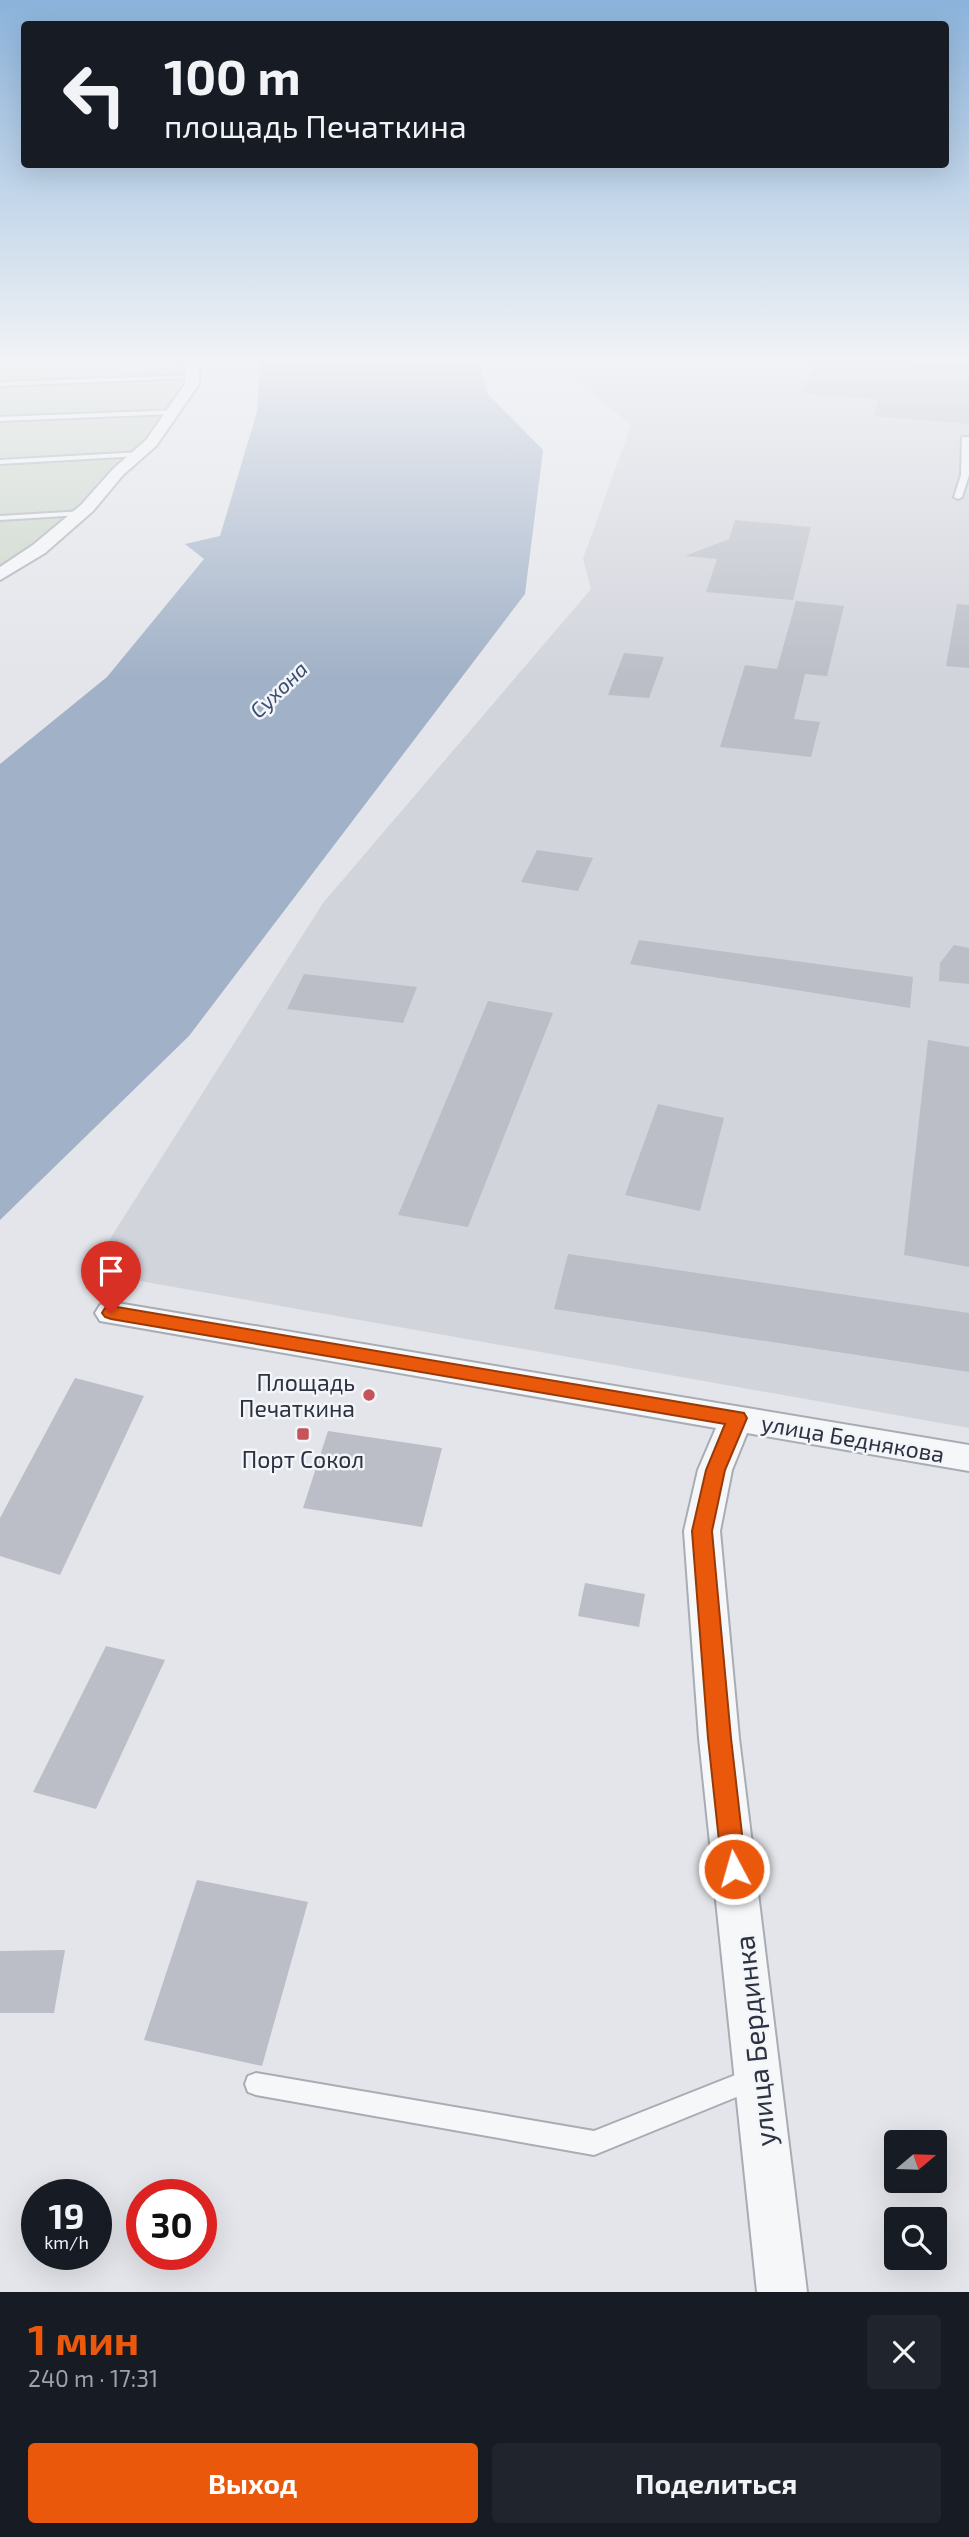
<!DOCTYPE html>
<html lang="ru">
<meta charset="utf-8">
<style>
body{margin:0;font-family:"Exo 2",sans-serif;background:#20242c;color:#f1f3f6;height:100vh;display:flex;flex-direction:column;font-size:26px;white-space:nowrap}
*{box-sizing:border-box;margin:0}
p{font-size:23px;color:#9ea1a6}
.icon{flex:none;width:38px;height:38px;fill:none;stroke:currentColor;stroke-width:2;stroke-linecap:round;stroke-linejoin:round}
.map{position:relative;height:2292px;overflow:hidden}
.sheet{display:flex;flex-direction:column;background:#171b24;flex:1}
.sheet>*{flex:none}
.banner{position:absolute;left:21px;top:21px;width:928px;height:147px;border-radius:7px;box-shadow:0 7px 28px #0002;background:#171b24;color:#f1f3f6;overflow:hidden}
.needle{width:46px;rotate:71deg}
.tools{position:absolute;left:884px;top:2130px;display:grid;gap:14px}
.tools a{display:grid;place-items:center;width:63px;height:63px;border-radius:7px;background:#171b24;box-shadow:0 7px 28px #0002;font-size:35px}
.speed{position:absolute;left:21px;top:2179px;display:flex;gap:14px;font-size:35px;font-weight:700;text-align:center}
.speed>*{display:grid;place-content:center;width:91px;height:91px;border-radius:50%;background:#171b24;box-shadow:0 7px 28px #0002;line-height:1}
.speed small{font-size:18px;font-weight:400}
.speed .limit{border:10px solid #d22;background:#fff;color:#111}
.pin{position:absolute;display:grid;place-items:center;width:60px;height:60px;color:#fff;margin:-72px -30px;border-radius:50% 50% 50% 0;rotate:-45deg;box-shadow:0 0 7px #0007}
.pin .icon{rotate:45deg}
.me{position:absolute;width:77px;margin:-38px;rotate:354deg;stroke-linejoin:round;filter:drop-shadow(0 0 5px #0008)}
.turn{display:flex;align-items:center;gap:24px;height:147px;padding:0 28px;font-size:32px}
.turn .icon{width:91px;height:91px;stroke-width:2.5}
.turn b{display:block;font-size:49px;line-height:60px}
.round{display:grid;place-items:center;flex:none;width:74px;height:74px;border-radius:7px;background:#20242c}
.headline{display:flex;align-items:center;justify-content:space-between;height:119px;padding:0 28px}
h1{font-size:42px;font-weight:700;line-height:52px;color:#ea580c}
.primary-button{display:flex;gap:14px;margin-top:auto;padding:14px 28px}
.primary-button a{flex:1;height:80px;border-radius:7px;background:#ea580c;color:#fff;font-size:28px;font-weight:700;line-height:80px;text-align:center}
.primary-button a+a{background:#20242c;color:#f1f3f6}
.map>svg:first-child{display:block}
.built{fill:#d2d4dc}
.green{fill:#c8d4c5}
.water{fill:#a1b1c7}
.building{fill:#bbbec7}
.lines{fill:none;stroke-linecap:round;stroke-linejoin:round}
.lane-casing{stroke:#a8acb4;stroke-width:4}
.street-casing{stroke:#a8acb4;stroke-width:4}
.lane{fill:#f6f7f9;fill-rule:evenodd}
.street{fill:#f6f7f9;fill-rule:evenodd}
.route{fill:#ea580c;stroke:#983908;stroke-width:2}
.poi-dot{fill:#c5535a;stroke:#f3f5f8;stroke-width:2.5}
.labels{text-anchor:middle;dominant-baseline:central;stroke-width:5;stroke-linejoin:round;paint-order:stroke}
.far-water-label{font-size:21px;font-style:italic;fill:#394e72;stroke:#f3f5f8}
.poi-label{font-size:23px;fill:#2c3241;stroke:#f3f5f8;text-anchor:end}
.street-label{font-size:23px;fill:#2c3241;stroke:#f3f5f8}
.near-street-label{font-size:28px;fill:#2c3241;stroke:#f3f5f8}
</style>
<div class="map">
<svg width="969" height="2292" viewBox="0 0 969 2292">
<rect width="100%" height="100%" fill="#e3e5ea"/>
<polygon class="built" points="548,358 969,358 969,1428 89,1272 323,903 591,589 583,559 631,425"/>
<polygon class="green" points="0,358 187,358 188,379 146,437 57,529 0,578"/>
<polygon class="water" points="260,358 478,358 488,394 543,450 525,594 189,1036 0,1220 0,764 107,677 204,559 185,544 220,536 257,412"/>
<g class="building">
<polygon points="816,358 874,358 969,365 969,424 874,416 878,399 802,394"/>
<polygon points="735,520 811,527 793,600 706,592 717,559 685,556 729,539"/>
<polygon points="796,601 844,606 827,676 805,674 794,719 820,722 811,757 720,747 745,665 777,669"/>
<polygon points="957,604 969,605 969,668 946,666"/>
<polygon points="624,653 664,657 649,698 608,695"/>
<polygon points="537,850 593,858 578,891 521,882"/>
<polygon points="639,940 913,977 910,1008 630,964"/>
<polygon points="954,945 969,948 969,984 939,981 940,963"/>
<polygon points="304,974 417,987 403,1023 287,1009"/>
<polygon points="488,1001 553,1013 468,1227 398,1215"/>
<polygon points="928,1040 969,1047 969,1267 904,1255"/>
<polygon points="658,1104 724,1118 700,1211 625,1195"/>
<polygon points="568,1254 969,1313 969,1372 554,1309"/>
<polygon points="75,1378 144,1396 60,1575 0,1556 0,1518"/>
<polygon points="328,1431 442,1448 422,1527 303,1508"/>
<polygon points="585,1583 645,1594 639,1627 578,1616"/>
<polygon points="106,1646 165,1660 96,1809 33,1792"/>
<polygon points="197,1880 308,1902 262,2066 144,2040"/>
<polygon points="65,1950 54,2013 0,2013 0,1951"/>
</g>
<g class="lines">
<g class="lane-casing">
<g id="lane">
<polygon points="194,375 192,378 0,386 0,382"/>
<polygon points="177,410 174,414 0,421 0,417"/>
<polygon points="962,437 969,437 969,475 962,497 958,499 954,497 961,475"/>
<polygon points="142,452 143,454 139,456 0,464 0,460"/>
<polygon points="84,511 85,513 81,515 0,520 0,516"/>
<polygon points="753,2068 761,2071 764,2079 761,2087 594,2155 256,2095 248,2092 245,2084 248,2076 256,2073 594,2131"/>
</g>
</g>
<g class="street-casing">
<g id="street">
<polygon points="185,358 199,358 199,384 156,446 123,475 93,511 45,553 0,580 0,567 33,545 81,505 113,469 146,440 185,384"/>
<polygon points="111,1302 969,1445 969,1471 747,1433 732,1470 720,1531 739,1738 807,2292 757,2292 699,1738 684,1531 698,1470 716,1428 100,1321 95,1313 100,1305"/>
</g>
</g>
<use href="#lane" class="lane"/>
<use href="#street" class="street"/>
</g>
<linearGradient id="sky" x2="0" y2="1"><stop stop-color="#8bb3db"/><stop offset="0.53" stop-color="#f2f3f6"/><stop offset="1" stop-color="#f2f3f6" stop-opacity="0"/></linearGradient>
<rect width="969" height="678" fill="url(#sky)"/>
<polygon class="route" points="111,1306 744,1413 747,1418 725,1470 712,1531 731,1738 746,1869 742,1877 734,1880 726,1877 722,1869 708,1738 692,1531 706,1470 725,1424 111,1319 105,1317 102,1313 105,1308"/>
<g class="poi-dot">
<circle cx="369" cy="1395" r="7"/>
<rect x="296" y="1427" width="14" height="14" rx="3.5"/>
</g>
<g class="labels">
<g class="far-water-label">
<text transform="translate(278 689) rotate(-44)">Сухона</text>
</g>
<g class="poi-label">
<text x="355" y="1382">Площадь<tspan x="355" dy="26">Печаткина</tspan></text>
<text x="303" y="1459" text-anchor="middle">Порт Сокол</text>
</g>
<g class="street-label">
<text transform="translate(853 1438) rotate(10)">улица Беднякова</text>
</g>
<g class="near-street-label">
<text transform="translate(754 2041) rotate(-96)">улица Бердинка</text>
</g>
</g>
</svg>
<div class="tools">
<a><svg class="needle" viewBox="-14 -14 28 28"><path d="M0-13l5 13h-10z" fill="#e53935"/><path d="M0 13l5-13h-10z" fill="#9ea1a6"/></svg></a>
<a><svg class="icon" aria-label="search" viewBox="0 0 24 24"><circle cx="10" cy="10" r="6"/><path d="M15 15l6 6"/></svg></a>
</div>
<div class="speed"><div>19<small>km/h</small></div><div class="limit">30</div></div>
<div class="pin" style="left:111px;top:1313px;background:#d93025"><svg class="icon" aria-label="arrive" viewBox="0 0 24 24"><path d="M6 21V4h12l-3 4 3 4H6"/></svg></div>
<svg class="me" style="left:734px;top:1869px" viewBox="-20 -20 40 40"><circle r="17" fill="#ea580c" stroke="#fff" stroke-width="3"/><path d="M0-11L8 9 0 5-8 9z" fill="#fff"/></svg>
<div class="banner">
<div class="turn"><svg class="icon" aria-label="left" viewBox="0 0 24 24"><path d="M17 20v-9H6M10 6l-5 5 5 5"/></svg><div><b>100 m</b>площадь Печаткина</div></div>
</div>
</div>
<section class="sheet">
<div class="headline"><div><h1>1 мин</h1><p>240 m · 17:31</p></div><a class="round"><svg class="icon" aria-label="close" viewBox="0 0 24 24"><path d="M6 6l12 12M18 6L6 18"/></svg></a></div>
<div class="primary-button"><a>Выход</a><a>Поделиться</a></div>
</section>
